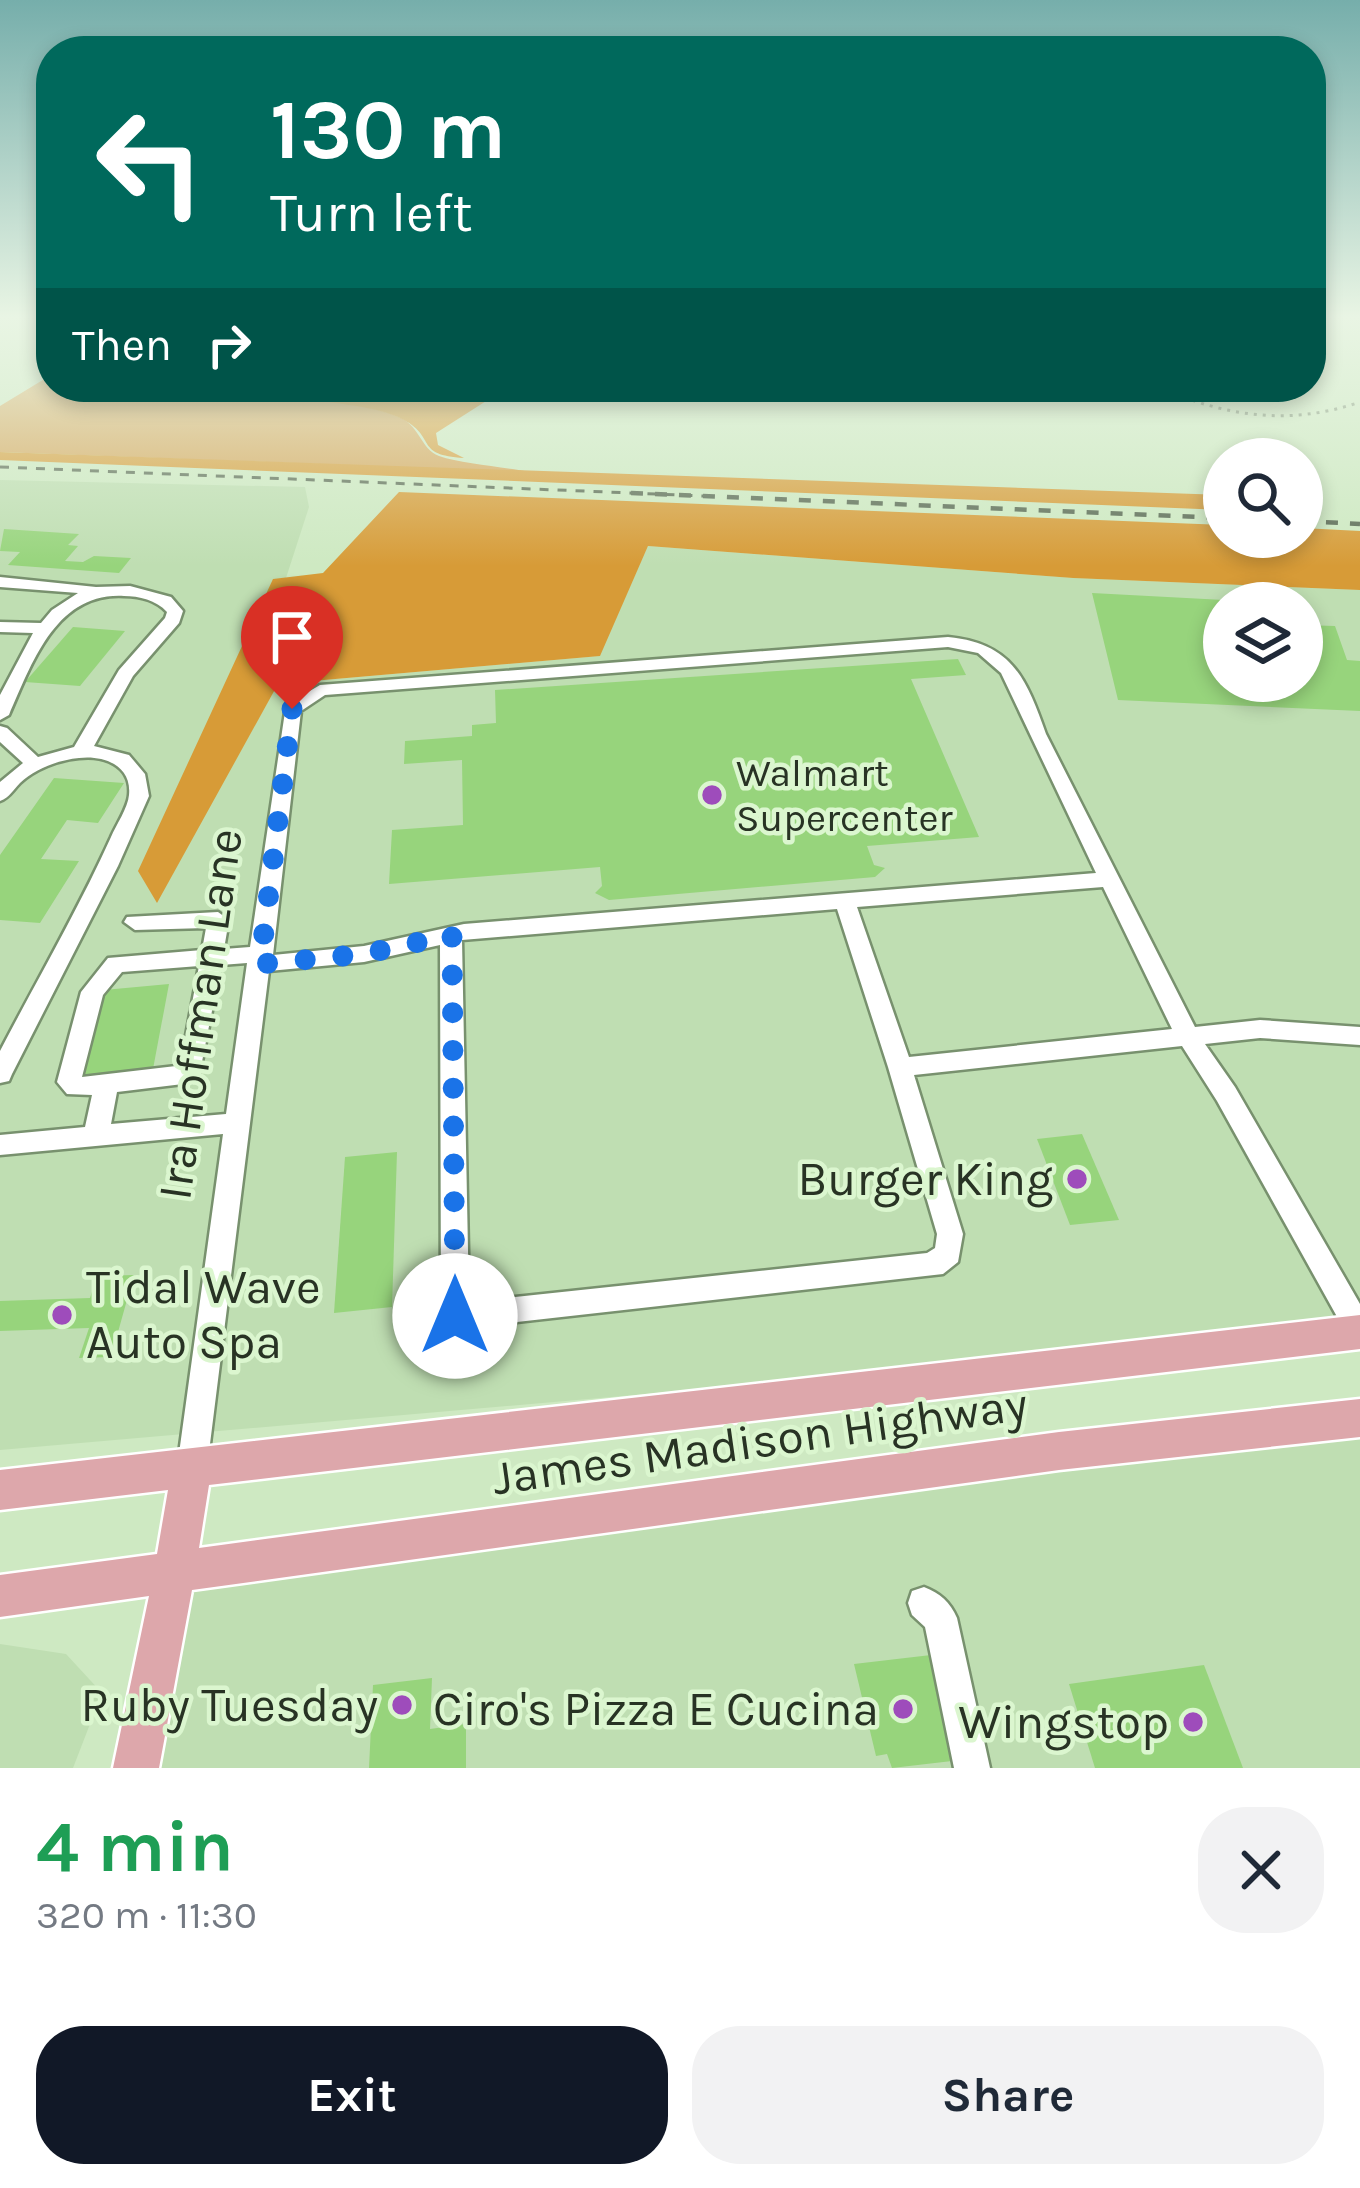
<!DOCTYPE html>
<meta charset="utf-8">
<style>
body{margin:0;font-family:Karla,sans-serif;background:#f2f2f3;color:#1f2937;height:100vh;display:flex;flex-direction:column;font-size:45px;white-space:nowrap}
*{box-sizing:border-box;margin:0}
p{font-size:39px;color:#747a83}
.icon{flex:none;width:66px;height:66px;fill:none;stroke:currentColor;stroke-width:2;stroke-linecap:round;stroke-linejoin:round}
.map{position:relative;height:1768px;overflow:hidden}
.sheet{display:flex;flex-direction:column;background:#fff;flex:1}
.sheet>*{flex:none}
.banner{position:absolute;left:36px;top:36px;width:1290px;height:366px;border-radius:48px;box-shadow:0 6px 18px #0003;background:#00695c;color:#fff;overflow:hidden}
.buttons{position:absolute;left:1203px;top:438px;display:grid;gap:24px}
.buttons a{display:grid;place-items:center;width:120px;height:120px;border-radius:50%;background:#fff;box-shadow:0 6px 18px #0003;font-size:60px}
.pin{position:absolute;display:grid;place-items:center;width:102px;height:102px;color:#fff;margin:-123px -51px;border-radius:50% 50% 50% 0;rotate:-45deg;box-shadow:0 0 12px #0007}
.pin .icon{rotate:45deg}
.me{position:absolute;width:132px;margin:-66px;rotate:0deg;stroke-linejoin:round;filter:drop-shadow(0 0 9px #0008)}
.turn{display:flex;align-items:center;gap:42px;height:252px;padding:0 36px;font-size:54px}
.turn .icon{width:156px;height:156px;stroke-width:2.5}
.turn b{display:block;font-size:84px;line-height:102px}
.then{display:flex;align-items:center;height:114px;padding:0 36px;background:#0003;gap:24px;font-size:45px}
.round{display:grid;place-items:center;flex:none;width:126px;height:126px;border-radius:48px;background:#f2f2f3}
.overview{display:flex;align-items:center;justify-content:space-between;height:204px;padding:0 36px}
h1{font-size:72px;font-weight:700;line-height:90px;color:#1e9e55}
.action{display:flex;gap:24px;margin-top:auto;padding:24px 36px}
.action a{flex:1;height:138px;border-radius:48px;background:#111827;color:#fff;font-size:48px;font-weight:700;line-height:138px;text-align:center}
.action a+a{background:#f2f2f3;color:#1f2937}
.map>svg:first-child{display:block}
.built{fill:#bfdeb2;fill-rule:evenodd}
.green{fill:#d6a458}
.forest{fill:#d79b37}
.building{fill:#97d47c}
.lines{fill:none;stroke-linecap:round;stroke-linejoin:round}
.minor-casing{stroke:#78916e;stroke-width:5}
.major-casing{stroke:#fff;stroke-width:5}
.path{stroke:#7a8d72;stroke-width:3;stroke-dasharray:3 6;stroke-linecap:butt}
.minor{fill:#fff;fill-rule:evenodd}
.major{fill:#dda7ab;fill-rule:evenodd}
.rail-far1{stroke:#596953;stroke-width:3;stroke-dasharray:9 9;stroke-linecap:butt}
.rail{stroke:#596953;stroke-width:4.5;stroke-dasharray:12 12;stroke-linecap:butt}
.route{stroke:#1a73e8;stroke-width:21;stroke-dasharray:0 37.8}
.poi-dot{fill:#9e4cbb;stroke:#dbf6cf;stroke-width:4.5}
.labels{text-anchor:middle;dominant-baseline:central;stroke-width:9;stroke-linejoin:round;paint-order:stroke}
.poi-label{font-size:39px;fill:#283324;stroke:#dbf6cf;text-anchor:start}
.near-street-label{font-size:48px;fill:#283324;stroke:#dbf6cf}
.near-poi-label{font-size:48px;fill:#283324;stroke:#dbf6cf;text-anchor:end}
</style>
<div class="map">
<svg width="1360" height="1768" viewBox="0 0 1360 1768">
<rect width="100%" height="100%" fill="#cee9c2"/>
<g class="built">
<path d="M0,480L305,487L309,507L216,794L278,684L599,656L648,546L1073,578L1360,590V1332L0,1450ZM1224,603H1302V681H1224Z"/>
<polygon points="1360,1419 1360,1768 136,1768 175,1574"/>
<polygon points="0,1644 66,1654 102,1693 73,1768 0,1768"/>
</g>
<path class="green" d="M51,375V387H261L264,397C295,392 371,404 401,418C420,427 421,449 439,456C462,464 505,467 531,472L0,452V406Z"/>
<g class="forest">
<path d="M261,387H313L396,401L505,389L436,433L438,445L464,458C414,455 437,438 404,420C370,402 325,406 290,393L284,399L264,397Z"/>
<polygon points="0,452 1224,495 1224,510 0,460"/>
<polygon points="399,492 1224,525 1224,537 1302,537 1302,528 1360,531 1360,590 1073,578 648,546 600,656 278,684 157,903 138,871 273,579 323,573"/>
</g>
<g class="building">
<polygon points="4,529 79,534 68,545 78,546 65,561 83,562 94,556 131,558 119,573 8,565 20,552 0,551"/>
<polygon points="1092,593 1224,600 1224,681 1302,681 1302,625 1335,626 1347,660 1360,661 1360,711 1118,700"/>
<polygon points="73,627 125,631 80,686 25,682"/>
<polygon points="958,659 966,675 911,679 979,837 867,846 874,865 885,868 875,877 609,900 595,893 602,886 600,867 389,884 392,830 463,825 462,760 404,764 405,741 472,736 472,725 496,723 495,690"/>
<polygon points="54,778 124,783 98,823 67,820 41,859 79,861 40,923 0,920 0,855"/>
<polygon points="169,984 153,1069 84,1076 104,990"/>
<polygon points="1082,1134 1119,1220 1070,1225 1037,1139"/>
<polygon points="397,1152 392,1307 334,1313 345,1157"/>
<polygon points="134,1275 111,1357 79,1358 89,1328 0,1331 0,1301 90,1298 97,1276"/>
<polygon points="931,1655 952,1761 892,1768 887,1754 876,1756 854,1664"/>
<polygon points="1204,1665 1243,1768 1095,1768 1069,1684"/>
<polygon points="432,1678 430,1729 466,1724 466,1768 369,1768 373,1685"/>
</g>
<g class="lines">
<g class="minor-casing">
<g id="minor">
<path d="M0,577L96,587L130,586L171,597L183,611L179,623L133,676L94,746L129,755L145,774L149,796L118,866L12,1074L9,1081L0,1083V1051C37,980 78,910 111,837C116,825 128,808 129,795C132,765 103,755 79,758C58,760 35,769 20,783C12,791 10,797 0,801V782L23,763L0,742V726L7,728L38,757L74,747L119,670L165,618L167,612C156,600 139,596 124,596C56,592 32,663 9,715L0,720V695L33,633L0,632V622L41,623L52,610L78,593L0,587Z"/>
<path d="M948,637C1012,643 1026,678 1046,734L1195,1027L1260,1020L1360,1027V1045L1260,1038L1205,1044L1235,1087L1360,1304V1344L1350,1340L1217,1101L1182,1046L914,1075L963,1234L958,1262L943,1274L455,1329L445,1325L441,1316L440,945L364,962L269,971L207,1468L203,1479L192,1483L181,1479L177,1468L223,1134L0,1155V1135L85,1127L92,1095L67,1094L57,1082L81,992L108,958L202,950L206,928L135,930L124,922L127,917L218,912L229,920L224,949L250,947L286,705L320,685ZM948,647L978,653L1001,673L1096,873L464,924L364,946L273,955L301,711L325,695ZM1103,887L1172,1029L909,1057L857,907ZM837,909L888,1067L937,1234L935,1248L927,1253L469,1302L462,940ZM247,963L226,1114L111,1124L117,1092L183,1084L192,1082L200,1072L221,965ZM199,966L181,1062L176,1066L82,1077L103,995L122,972Z"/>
<path d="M924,1587C940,1593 950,1602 957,1618L990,1768H954L925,1627L912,1615L908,1603L912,1591Z"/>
</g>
</g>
<g class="major-casing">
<polygon id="major" points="1360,1315 1360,1349 209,1485 199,1548 1059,1432 1360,1399 1360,1437 1059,1470 192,1590 159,1768 113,1768 149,1596 0,1617 0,1575 157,1554 168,1490 0,1510 0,1470"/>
</g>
<path class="path" d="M1159,387C1226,417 1290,426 1360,402"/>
<use href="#minor" class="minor"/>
<use href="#major" class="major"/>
<polyline class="rail-far1" points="0,467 703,496"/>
<g class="rail">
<polyline points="631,493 1224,518"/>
<polyline points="1302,521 1360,524"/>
</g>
</g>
<linearGradient id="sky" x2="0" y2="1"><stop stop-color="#76aeab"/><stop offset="0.56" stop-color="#e9f5e4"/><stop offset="1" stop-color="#e9f5e4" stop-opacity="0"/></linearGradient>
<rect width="1360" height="566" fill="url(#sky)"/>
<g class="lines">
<polyline class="route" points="292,709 260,964 364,954 452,935 455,1316"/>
</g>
<g class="poi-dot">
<circle cx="712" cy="795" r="12"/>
<circle cx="1077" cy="1179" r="12"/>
<circle cx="62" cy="1315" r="12"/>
<circle cx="402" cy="1705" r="12"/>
<circle cx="903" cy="1709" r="12"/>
<circle cx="1193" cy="1722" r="12"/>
</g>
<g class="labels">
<g class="poi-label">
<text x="736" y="773">Walmart<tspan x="736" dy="45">Supercenter</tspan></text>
</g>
<g class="near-street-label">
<text transform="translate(200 1014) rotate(-82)">Ira Hoffman Lane</text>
<text transform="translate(760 1441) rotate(-8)">James Madison Highway</text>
</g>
<g class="near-poi-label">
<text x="1053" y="1179">Burger King</text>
<text x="86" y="1287" text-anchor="start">Tidal Wave<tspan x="86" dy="55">Auto Spa</tspan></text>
<text x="378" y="1705">Ruby Tuesday</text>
<text x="879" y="1709">Ciro's Pizza E Cucina</text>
<text x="1169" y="1722">Wingstop</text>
</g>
</g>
</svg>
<div class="buttons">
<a><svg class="icon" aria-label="search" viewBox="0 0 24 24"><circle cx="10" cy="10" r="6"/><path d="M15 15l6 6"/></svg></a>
<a><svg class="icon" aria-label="layers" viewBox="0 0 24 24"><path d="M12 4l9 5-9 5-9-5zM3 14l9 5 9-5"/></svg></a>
</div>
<div class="pin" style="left:292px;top:709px;background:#d93025"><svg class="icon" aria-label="arrive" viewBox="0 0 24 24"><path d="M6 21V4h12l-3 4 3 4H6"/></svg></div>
<svg class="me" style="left:455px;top:1316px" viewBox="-20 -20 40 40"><circle r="19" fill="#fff"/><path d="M0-13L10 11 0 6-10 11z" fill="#1a73e8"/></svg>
<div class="banner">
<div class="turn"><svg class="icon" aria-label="left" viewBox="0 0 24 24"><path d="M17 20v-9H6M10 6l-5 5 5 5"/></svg><div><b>130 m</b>Turn left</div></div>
<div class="then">Then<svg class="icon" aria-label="right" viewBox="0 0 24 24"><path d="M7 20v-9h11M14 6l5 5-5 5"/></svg></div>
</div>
</div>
<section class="sheet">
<div class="overview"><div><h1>4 min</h1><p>320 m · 11:30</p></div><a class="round"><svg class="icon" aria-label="close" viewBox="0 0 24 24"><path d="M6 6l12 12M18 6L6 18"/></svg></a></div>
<div class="action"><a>Exit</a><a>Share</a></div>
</section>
